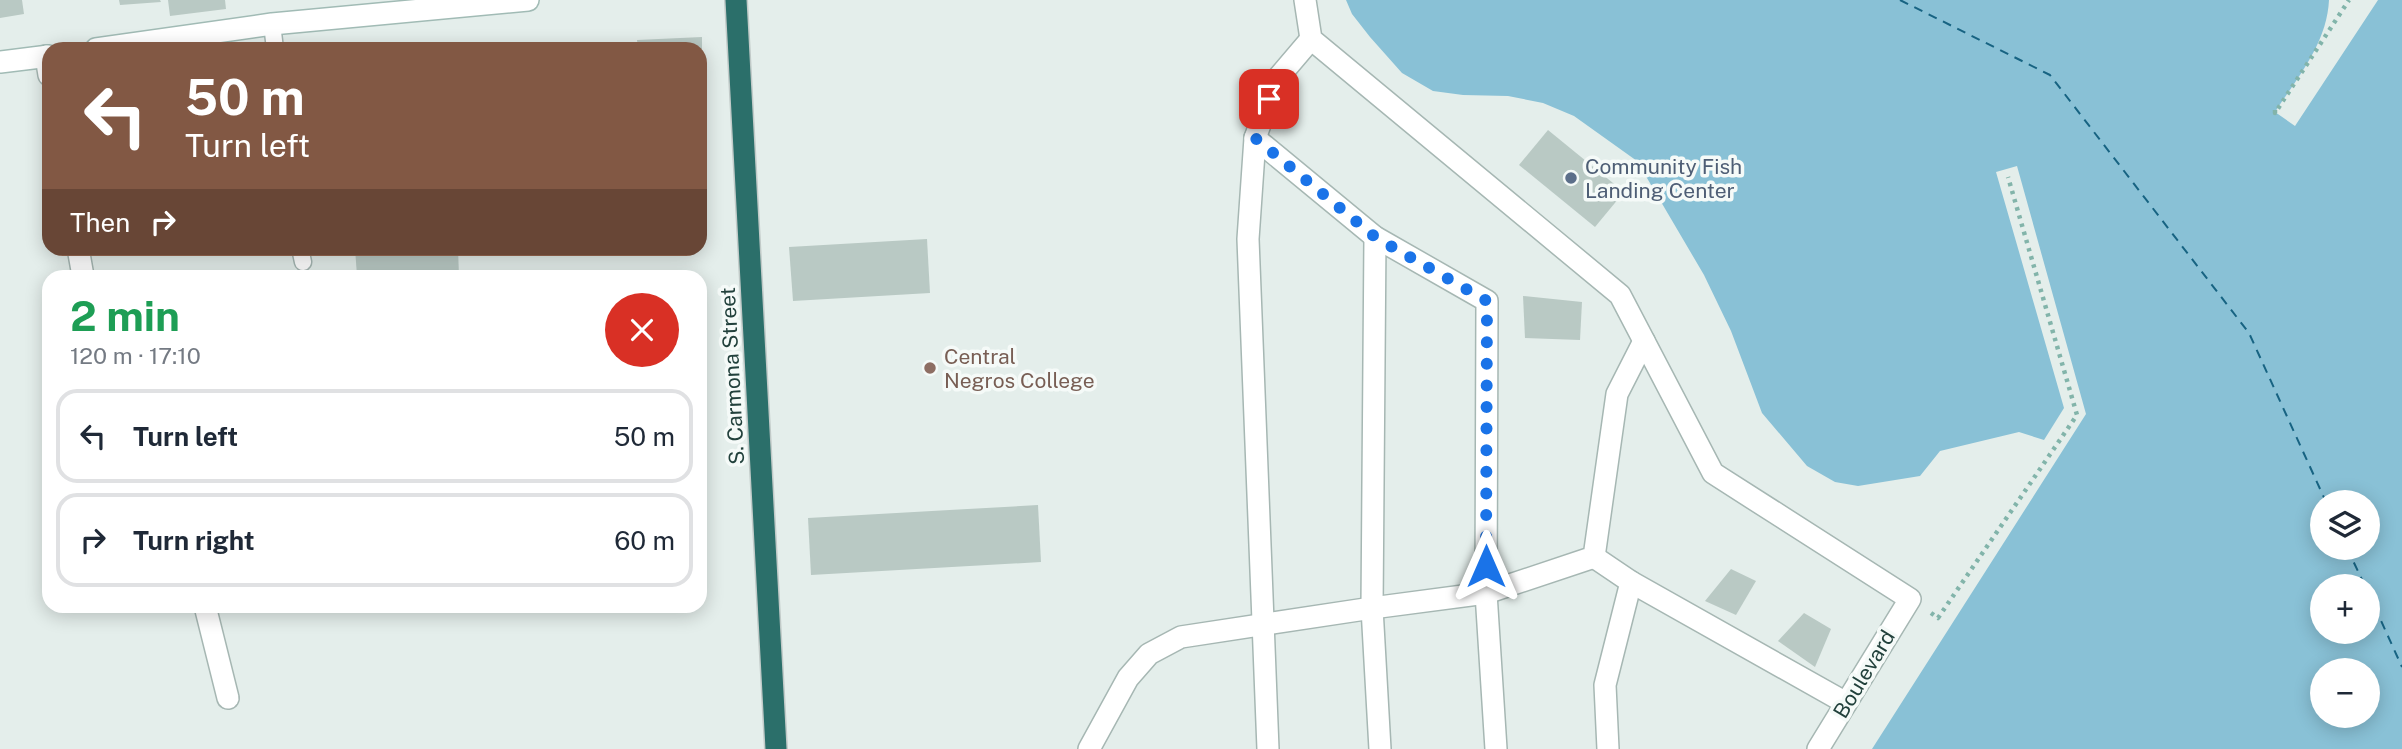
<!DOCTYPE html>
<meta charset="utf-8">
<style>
body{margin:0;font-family:"Public Sans",sans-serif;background:#f6f6f7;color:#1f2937;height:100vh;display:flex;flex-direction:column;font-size:26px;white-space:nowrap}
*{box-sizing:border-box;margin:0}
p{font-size:23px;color:#747a83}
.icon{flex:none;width:38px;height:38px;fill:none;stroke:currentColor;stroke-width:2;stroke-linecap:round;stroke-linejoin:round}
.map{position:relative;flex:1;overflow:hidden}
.side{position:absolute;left:42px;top:270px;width:665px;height:343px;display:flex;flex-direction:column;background:#fff;border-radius:21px;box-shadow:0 4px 18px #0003}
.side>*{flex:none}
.top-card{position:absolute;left:42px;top:42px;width:665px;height:214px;border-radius:21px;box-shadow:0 4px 18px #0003;background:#825844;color:#fff;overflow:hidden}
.buttons{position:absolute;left:2310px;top:490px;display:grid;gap:14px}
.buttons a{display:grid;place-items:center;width:70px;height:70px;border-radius:50%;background:#fff;box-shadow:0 4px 18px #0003;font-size:35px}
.pin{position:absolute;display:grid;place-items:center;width:60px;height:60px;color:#fff;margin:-30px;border-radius:14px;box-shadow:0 4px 10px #0006}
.me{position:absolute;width:77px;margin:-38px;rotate:0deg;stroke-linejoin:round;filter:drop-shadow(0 0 5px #0008)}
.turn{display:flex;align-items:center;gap:24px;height:147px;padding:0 28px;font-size:32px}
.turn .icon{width:91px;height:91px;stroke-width:2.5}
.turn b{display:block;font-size:49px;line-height:60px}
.then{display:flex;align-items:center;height:66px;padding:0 28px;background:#0003;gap:14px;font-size:26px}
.round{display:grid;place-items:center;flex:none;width:74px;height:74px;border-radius:37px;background:#f6f6f7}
.summary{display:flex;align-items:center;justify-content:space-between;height:119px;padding:0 28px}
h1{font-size:42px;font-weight:700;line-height:52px;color:#1e9e55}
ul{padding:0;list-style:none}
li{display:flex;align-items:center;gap:21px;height:94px;margin:0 14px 10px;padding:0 14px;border:4px solid #e0e1e3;border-radius:21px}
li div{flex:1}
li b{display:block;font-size:26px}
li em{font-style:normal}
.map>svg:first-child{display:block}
.water{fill:#89c1d6;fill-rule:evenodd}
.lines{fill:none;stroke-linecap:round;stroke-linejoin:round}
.ferry{stroke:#176382;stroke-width:2;stroke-dasharray:9 7;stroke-linecap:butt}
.building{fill:#b9c9c4}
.lane-casing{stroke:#a6b7b3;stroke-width:19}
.street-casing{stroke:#a6b7b3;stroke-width:24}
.secondary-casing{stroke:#a1bbb5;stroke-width:24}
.highway-casing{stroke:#c1cac8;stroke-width:24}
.path{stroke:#82b4aa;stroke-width:4.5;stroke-dasharray:3.5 5;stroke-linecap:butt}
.lane{stroke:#fff;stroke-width:16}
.street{stroke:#fff;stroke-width:21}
.secondary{stroke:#fff;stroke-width:21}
.highway{stroke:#2b6f6a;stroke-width:21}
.route{stroke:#1a73e8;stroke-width:12;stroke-dasharray:0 21.6}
.service-dot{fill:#5c6f8a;stroke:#f5faf8;stroke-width:2.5}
.education-dot{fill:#8d6e63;stroke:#f5faf8;stroke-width:2.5}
.labels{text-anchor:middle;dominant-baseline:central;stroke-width:7;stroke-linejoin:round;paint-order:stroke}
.service-label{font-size:21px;fill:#4e5e75;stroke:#f5faf8;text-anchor:start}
.education-label{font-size:21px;fill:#785e54;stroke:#f5faf8;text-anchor:start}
.street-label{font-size:21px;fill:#22413c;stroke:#f5faf8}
</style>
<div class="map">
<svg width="2402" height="749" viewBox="0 0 2402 749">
<rect width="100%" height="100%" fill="#e4eeeb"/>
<path class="water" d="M1346,0H2329C2327,43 2298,77 2275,112L2295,126L2378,0H2402V749H1872L2086,414L2017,166L1996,172L2064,408L2044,440L2019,432L1940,451L1920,476L1858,486L1835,482L1807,466L1762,413L1731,331L1704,275L1637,161L1574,116L1543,103L1508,96L1463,95L1433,91L1402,73L1370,37L1352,14ZM2322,502H2368V548H2322ZM2322,586H2368V632H2322ZM2322,670H2368V716H2322Z"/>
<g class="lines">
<g class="ferry">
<polyline points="1900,0 2050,75 2249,333 2326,502"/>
<polyline points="2347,548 2365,586"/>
<polyline points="2368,592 2402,667"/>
</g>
</g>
<g class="building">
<polygon points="0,0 22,0 24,14 0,18"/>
<polygon points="119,0 160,0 161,2 120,5"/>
<polygon points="168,0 225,0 226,9 170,16"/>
<polygon points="702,37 702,49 638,49 637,40"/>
<polygon points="700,50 702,50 706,126 700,126"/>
<polygon points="1548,130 1624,192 1595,227 1519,165"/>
<polygon points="927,239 930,293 793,301 789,247"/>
<polygon points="355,248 458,248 459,276 357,276"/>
<polygon points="1523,296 1582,302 1580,340 1525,338"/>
<polygon points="1038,505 1041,562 811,575 808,518"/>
<polygon points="1731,569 1756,581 1736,615 1705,601"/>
<polygon points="1804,613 1831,629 1815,667 1778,641"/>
</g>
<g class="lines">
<g class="lane-casing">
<g id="lane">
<polyline points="272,24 275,49"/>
<polyline points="300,248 303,262"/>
</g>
</g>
<g class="street-casing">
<g id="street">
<polyline points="1305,0 1311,39 1620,295 1713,473 1910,599 1818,749"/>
<polyline points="46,56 49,75"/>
<polyline points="1255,138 1375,237 1487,301 1486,593 1496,749"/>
<polyline points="1375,237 1372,608 1380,749"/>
<polyline points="78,248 83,276"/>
<polyline points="1594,557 1631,582 1846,703"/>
<polyline points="205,606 228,698"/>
<polyline points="1089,749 1128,678 1149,654 1181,637 1372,608 1486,593 1594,557 1617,394 1644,341"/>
<polyline points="1268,749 1248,239 1255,138 1277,79 1311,39"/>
<polyline points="1608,749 1605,685 1631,582"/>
</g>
</g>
<g class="secondary-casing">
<g id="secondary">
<polyline points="96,49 272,24 528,0"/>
<polyline points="0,62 49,56"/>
</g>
</g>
<g class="highway-casing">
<polyline id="highway" points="736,0 776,749"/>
</g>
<g class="path">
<polyline points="2275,110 2275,113 2349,0"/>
<polyline points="1931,613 1938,618 2077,415 2008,177"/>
</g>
<use href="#lane" class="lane"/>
<use href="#street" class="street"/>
<use href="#secondary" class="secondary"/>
<use href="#highway" class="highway"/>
</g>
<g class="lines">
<polyline class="route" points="1269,99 1255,138 1375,237 1487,301 1486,566"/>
</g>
<circle class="service-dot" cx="1571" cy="178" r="7"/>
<circle class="education-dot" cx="930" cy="368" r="7"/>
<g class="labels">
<g class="service-label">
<text x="1585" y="166">Community Fish<tspan x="1585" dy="24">Landing Center</tspan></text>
</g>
<g class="education-label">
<text x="944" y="356">Central<tspan x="944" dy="24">Negros College</tspan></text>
</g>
<g class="street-label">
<text transform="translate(732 376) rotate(-93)">S. Carmona Street</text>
<text transform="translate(1864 674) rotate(-59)">Boulevard</text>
</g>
</g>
</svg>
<div class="buttons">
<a><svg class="icon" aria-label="layers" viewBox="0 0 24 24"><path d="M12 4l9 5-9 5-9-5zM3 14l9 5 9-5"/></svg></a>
<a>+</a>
<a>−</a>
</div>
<div class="pin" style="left:1269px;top:99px;background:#d93025"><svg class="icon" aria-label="arrive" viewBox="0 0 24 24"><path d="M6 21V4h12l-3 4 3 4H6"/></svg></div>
<svg class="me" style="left:1486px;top:566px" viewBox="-20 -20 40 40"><path d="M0-17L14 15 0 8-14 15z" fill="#1a73e8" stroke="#fff" stroke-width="4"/></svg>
<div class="top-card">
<div class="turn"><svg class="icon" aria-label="left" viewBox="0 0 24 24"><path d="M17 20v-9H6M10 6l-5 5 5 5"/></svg><div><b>50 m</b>Turn left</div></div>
<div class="then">Then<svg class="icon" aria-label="right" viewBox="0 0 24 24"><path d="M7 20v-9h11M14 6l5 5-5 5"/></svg></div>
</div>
<section class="side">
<div class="summary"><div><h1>2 min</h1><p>120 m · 17:10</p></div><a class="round" style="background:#d93025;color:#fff"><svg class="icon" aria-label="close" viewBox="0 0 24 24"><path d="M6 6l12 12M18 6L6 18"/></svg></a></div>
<ul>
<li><svg class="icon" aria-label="left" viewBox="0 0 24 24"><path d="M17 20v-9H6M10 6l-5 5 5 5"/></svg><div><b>Turn left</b></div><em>50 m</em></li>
<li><svg class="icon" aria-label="right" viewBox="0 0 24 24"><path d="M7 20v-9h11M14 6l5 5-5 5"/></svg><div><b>Turn right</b></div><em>60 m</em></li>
</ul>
</section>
</div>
